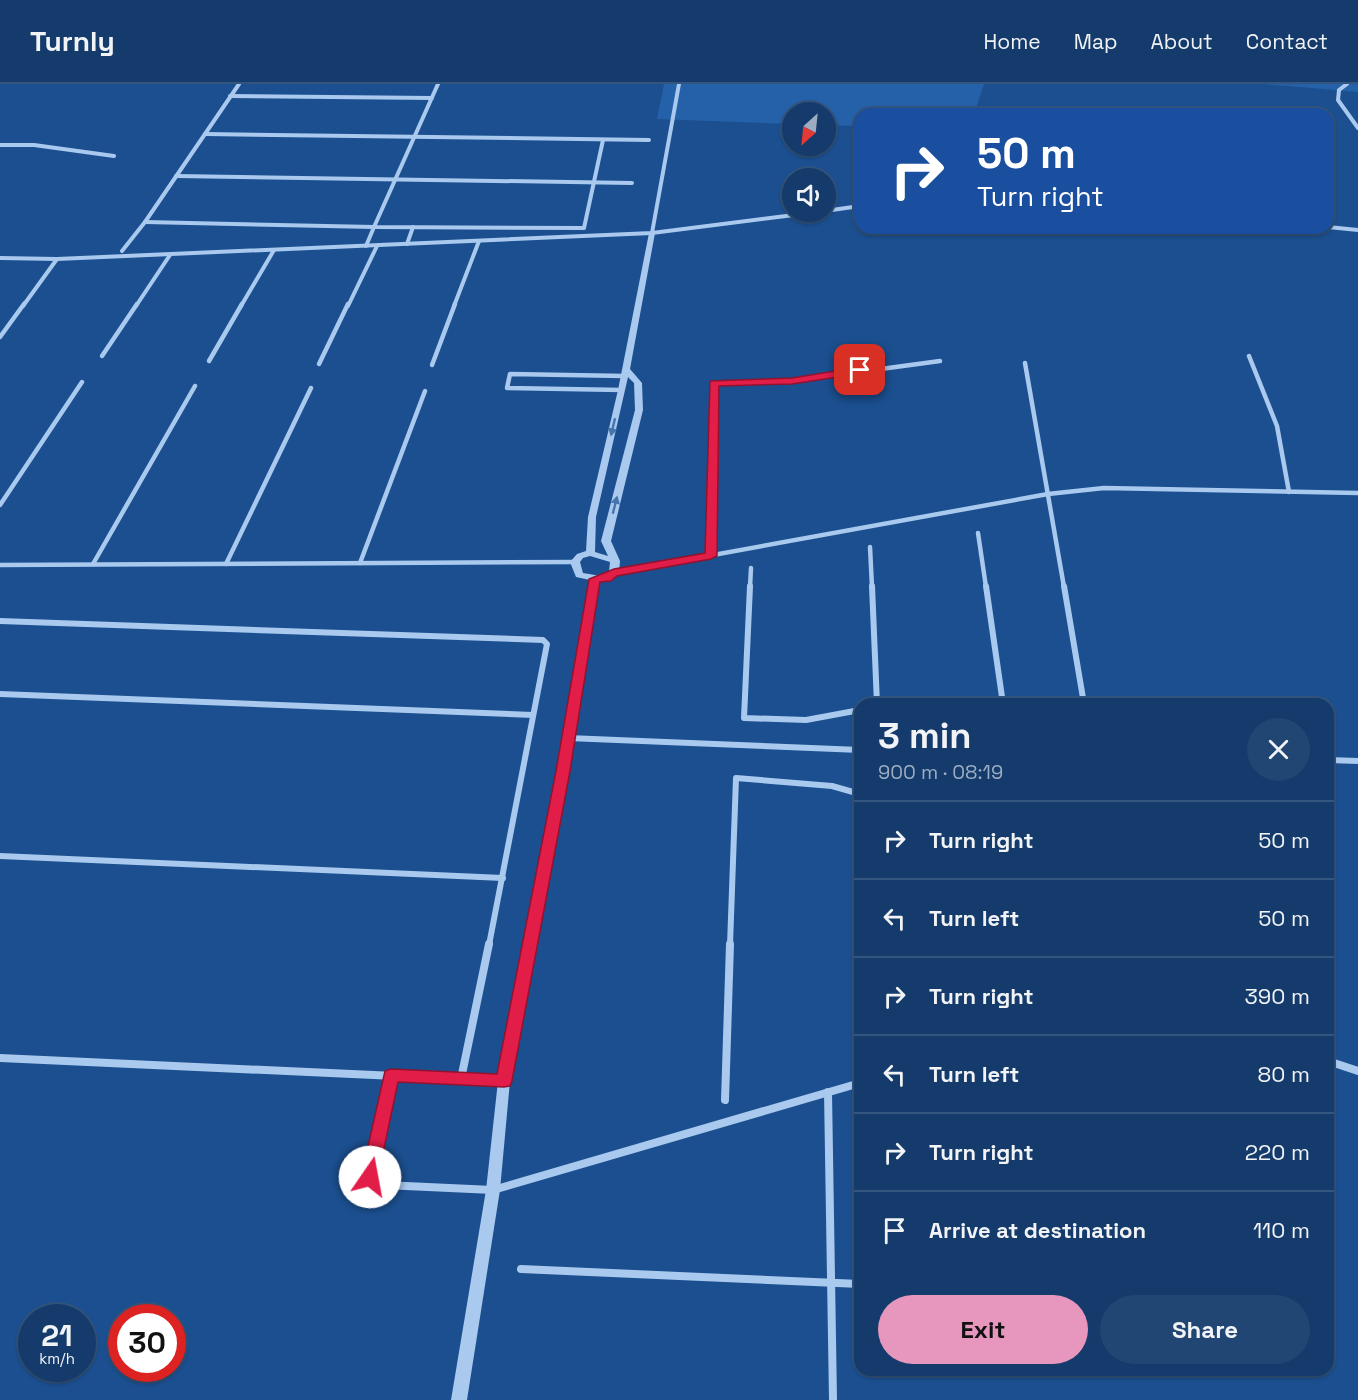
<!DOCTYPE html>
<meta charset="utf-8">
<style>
body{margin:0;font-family:"Space Grotesk",sans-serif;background:#214673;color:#f1f3f6;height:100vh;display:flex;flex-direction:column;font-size:22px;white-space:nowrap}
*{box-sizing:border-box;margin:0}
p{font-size:20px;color:#9dadc1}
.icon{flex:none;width:33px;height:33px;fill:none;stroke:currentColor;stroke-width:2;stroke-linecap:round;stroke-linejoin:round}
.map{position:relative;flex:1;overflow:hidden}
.sheet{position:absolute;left:854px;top:614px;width:480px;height:678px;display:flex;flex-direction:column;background:#143b6b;border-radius:18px;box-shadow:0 2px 4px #0004,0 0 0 2px #33557e}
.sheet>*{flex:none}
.guide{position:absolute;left:854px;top:24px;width:480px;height:126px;border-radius:18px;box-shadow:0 2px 4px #0004,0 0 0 2px #33557e;background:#1a4fa0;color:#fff;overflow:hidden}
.needle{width:39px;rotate:207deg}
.tools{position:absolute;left:782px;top:18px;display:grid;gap:12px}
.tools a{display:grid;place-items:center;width:54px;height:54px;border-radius:50%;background:#143b6b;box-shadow:0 2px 4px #0004,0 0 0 2px #33557e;font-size:30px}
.speed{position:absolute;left:18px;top:1220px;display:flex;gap:12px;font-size:30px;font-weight:700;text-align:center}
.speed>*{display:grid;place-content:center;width:78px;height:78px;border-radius:50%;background:#143b6b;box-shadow:0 2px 4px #0004,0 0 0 2px #33557e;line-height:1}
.speed small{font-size:15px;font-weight:400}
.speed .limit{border:9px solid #d22;background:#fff;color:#111}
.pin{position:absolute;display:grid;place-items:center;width:51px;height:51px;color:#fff;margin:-26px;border-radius:12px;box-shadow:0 3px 9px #0006}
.me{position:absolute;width:66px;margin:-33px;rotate:12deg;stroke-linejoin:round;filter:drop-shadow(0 0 4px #0008)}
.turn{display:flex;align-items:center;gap:21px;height:126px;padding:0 24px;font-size:27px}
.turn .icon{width:78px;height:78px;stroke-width:2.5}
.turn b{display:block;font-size:42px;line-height:51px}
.round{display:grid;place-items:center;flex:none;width:63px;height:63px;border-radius:32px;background:#214673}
.head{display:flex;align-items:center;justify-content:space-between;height:102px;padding:0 24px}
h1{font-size:36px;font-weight:800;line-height:45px}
.cta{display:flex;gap:12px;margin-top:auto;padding:12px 24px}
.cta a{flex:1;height:69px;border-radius:36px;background:#e797bd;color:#111;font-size:24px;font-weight:800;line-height:69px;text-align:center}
.cta a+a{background:#214673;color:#f1f3f6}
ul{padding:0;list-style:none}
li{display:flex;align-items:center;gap:18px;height:78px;padding:0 24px;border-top:2px solid #33557e}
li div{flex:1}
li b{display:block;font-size:22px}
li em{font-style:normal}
header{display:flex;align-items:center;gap:36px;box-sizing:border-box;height:84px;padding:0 30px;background:#143b6b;border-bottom:2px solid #33557e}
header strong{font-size:28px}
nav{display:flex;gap:33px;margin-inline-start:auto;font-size:21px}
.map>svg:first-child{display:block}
.green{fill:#2461a8}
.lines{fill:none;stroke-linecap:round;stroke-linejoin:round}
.minor-far3{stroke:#a9c9ee;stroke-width:4}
.minor-far2{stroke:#a9c9ee;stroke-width:4.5}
.minor-far1{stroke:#a9c9ee;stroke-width:6}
.minor{stroke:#a9c9ee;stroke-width:8}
.tertiary{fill:#a9c9ee;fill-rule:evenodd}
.oneway{fill:#4674ac}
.route{fill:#e11d48;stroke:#92132f;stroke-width:1.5}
</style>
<header>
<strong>Turnly</strong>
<nav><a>Home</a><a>Map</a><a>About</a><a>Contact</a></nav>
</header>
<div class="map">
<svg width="1358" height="1316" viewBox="0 0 1358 1316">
<rect width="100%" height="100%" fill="#1b4f8f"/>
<g class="green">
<polygon points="664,0 984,0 974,30 860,30 859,42 825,41 825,28 792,28 792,40 657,35"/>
<polygon points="1263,0 1358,0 1358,8"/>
</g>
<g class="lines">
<g class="minor-far3">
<polyline points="438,0 374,143 584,144 603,56"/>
<polyline points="1347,0 1339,6 1338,16 1358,44"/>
<polyline points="230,12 432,14"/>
<polyline points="205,50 649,56"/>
<polyline points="0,61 34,61 114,72"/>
<polyline points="176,92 632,99"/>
<polyline points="825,127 860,122"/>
<polyline points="145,138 374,143 366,162"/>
<polyline points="1328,143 1358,146"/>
<polyline points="652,149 679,0"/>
<polyline points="407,160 413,143"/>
<polyline points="122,167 145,138 239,0"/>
<polyline points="0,174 57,175 652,149 818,128"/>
<polyline points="23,222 57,175"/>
<polyline points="136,222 170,171"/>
<polyline points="241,222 274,166"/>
<polyline points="348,222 377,162"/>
<polyline points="454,222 479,157"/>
</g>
<g class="minor-far2">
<polyline points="0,253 24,220"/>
<polyline points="102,272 137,220"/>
<polyline points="1249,272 1277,342 1289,408"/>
<polyline points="209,277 242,220"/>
<polyline points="1025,279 1064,503"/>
<polyline points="319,280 348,220"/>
<polyline points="432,281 455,220"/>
<polyline points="622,306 507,304 510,290 625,292"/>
<polyline points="0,421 82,298"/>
<polyline points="978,449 986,503"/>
<polyline points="870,463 872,503"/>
<polyline points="711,472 714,299 792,297 940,277"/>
<polyline points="360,479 425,307"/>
<polyline points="93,480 195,302"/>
<polyline points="226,480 311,304"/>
<polyline points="0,481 575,478"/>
<polyline points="614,489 1048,410 1104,404 1358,409"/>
<polyline points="750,503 751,484"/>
</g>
<g class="minor-far1">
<polyline points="750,502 744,634 806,636 860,626"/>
<polyline points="872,502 877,620"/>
<polyline points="986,502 1003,620"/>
<polyline points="1064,502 1084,620"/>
<polyline points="0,537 543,556 547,560 489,861"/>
<polyline points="0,610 533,631"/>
<polyline points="568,654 860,666"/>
<polyline points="1328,676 1358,677"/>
<polyline points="0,772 503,794"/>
<polyline points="730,861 736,694 832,702 860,710"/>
</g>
<g class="minor">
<polyline points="0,974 504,997"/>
<polyline points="1328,977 1358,987"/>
<polyline points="391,992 370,1093 375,1098 384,1101 493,1106 860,999"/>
<polyline points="461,995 489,860"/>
<polyline points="828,1008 833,1316"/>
<polyline points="725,1016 730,860"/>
<polyline points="521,1185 860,1200"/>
</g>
<path class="tertiary" d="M652,147L655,149L630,285L642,299L643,326L611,457L620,477L619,489L613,494L599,497L568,687L510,997L500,1106L467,1316H451L486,1106L498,997L558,687L590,496L576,493L570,478L577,470L586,467L588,433L618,306L649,149ZM628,293L634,299L635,326L601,457L608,472L595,468L596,433ZM590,472L610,478L609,488L601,492L583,489L580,478L583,474Z"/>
</g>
<defs><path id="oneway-solid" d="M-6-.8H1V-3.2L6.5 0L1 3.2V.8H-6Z" transform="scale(1.5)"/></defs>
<g class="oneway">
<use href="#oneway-solid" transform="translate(613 343) rotate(103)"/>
<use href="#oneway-solid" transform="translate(615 421) rotate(-76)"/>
</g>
<polygon class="route" points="860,283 865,286 864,289 792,300 719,302 717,472 711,475 617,492 611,497 600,498 570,687 512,997 510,1002 504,1003 398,998 378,1093 376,1098 370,1100 363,1098 361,1093 385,987 391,985 497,990 556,687 589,495 614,485 705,469 710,297 792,294"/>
</svg>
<div class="tools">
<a><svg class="needle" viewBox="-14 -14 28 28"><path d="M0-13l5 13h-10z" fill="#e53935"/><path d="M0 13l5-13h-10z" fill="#9dadc1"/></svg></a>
<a><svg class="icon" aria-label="sound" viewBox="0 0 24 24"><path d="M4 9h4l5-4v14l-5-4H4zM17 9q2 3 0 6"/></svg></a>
</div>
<div class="speed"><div>21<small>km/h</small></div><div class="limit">30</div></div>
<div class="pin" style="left:860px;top:286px;background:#d93025"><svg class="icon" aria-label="arrive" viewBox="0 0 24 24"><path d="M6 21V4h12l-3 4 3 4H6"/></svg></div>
<svg class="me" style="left:370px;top:1093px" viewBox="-20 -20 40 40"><circle r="19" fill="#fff"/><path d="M0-13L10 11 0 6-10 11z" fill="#e11d48"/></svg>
<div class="guide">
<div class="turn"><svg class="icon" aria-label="right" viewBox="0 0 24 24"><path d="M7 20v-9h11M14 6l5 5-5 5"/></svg><div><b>50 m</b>Turn right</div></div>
</div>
<section class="sheet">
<div class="head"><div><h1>3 min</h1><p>900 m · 08:19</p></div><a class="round"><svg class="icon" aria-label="close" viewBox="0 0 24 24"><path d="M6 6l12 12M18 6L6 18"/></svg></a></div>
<ul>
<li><svg class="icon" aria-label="right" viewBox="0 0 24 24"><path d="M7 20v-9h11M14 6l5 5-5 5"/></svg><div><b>Turn right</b></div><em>50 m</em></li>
<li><svg class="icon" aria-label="left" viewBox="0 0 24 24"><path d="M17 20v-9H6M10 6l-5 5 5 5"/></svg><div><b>Turn left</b></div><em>50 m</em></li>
<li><svg class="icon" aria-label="right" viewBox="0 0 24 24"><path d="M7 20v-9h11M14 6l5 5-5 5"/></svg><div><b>Turn right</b></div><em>390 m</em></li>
<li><svg class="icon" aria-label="left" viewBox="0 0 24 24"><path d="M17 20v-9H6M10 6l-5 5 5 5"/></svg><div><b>Turn left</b></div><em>80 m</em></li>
<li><svg class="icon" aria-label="right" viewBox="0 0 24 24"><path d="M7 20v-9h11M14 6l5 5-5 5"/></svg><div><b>Turn right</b></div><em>220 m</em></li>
<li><svg class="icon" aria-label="arrive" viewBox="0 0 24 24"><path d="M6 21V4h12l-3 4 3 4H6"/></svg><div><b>Arrive at destination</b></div><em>110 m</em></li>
</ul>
<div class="cta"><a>Exit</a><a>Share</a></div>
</section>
</div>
